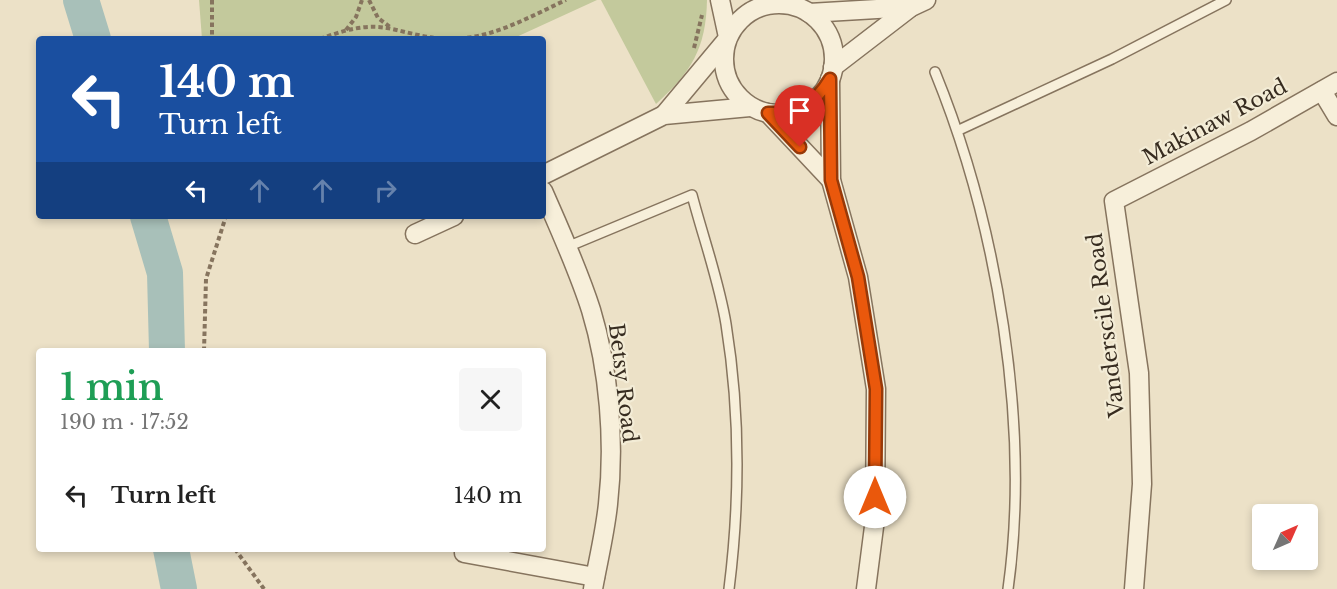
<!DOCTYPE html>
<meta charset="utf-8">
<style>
body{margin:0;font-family:"Libre Baskerville",serif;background:#f6f6f6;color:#222;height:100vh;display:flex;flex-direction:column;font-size:22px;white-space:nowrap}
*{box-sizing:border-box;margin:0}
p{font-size:20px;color:#767676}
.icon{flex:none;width:33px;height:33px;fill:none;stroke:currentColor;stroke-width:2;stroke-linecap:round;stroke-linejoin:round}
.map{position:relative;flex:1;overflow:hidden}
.side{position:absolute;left:36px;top:348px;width:510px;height:204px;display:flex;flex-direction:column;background:#fff;border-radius:6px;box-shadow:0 3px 9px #0003}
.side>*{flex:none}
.top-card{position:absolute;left:36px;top:36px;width:510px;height:183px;border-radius:6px;box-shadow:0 3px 9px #0003;background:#1a4fa0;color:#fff;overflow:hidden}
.needle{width:39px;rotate:45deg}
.tools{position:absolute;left:1252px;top:504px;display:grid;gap:12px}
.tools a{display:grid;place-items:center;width:66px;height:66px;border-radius:6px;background:#fff;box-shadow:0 3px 9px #0003;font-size:30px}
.pin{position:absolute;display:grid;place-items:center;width:51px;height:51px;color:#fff;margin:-62px -26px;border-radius:50% 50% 50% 0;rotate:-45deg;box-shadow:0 0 6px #0007}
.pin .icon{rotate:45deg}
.me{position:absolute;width:66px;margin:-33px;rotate:0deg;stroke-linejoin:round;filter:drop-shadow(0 0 4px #0008)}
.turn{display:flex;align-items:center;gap:21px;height:126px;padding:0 24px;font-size:27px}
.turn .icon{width:78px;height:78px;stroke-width:2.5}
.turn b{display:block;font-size:42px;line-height:51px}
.lanes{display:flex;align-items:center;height:57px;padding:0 24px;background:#0003;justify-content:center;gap:30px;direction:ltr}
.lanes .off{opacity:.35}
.round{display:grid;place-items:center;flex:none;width:63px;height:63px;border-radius:6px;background:#f6f6f6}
.headline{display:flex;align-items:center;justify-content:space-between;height:102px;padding:0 24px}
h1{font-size:36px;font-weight:600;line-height:45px;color:#1e9e55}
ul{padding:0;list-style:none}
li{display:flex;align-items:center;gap:18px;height:90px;padding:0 24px}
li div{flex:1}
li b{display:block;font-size:22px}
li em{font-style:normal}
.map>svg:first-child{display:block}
.park{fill:#c3c99c}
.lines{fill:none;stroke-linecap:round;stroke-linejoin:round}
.river{stroke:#a8c0b9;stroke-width:36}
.lane-casing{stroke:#86745e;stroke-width:12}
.street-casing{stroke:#86745e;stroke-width:21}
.path{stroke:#86745e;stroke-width:4;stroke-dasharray:4.5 3;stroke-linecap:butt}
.lane{stroke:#f7efda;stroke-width:9}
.street{stroke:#f7efda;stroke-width:18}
.route-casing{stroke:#983908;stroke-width:15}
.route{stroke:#ea580c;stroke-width:10}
.labels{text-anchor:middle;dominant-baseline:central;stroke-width:4.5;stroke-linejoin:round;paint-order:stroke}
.street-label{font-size:21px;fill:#372c20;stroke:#f3ecd6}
</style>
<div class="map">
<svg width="1337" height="589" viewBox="0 0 1337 589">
<rect width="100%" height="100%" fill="#ece1c7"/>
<g class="park">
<polygon points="199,0 597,0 512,39 202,39"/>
<path d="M601,0H707C706,49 691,72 656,104Z"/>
</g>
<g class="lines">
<g class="river">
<polyline points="81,0 93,39"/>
<polyline points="148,216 165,273 167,351"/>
<polyline points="171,549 179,589"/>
</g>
<g class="lane-casing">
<g id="lane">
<path d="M935,72C997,224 1031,425 1008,589"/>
<polyline points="959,130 1112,59 1226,0"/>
<path d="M567,247L692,195C703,237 719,281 726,324C740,411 740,501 729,589"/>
</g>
</g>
<g class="street-casing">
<g id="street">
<polyline points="720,0 728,37"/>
<circle cx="779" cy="59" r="55"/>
<polyline points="809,13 911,7"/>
<polyline points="833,67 911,7 926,0"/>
<polyline points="830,79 831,180 858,277 876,389 875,519 866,589"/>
<polyline points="1322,91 1337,116"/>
<polyline points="768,113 831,180"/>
<polyline points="664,115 725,42"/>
<polyline points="543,175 664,115 750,107"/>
<path d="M543,191C560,230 578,269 591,310C609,369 615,442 608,504C605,533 598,561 593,589"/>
<polyline points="415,234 454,216"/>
<polyline points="464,553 595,577"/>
<polyline points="1134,589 1142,484 1139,373 1114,201 1251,131 1337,82"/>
</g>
</g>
<g class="path">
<polyline points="212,0 212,39"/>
<polyline points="369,0 378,18 390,27"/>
<polyline points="346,30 356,17 362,0"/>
<path d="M320,39C342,31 363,24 387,28C408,32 428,39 450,39C492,39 529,17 566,0"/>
<polyline points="694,48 702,15"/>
<polyline points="204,351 206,279 226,216"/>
<polyline points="235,549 264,589"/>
</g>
<use href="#lane" class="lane"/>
<use href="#street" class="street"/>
</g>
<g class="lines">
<g class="route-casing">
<path id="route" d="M800,147L768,113C798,114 815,104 830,79L831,180L858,277L876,389L875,497"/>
</g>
<use href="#route" class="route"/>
</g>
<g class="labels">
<g class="street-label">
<text transform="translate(1215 122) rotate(-28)">Makinaw Road</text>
<text transform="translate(1106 325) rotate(-97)">Vanderscile Road</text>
<text transform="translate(623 383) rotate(83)">Betsy Road</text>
</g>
</g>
</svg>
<div class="tools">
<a><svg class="needle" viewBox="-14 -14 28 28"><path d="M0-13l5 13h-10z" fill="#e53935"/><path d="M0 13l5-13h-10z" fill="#767676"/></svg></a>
</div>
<div class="pin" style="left:800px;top:147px;background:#d93025"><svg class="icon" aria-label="arrive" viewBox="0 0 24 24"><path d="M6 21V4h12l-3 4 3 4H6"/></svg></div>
<svg class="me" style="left:875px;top:497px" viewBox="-20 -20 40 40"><circle r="19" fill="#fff"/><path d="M0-13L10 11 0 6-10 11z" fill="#ea580c"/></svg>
<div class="top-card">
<div class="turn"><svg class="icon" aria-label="left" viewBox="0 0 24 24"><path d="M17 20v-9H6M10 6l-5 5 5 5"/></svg><div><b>140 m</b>Turn left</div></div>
<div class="lanes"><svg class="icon" aria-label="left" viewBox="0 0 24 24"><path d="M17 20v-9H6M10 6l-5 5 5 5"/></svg><svg class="icon off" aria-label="ahead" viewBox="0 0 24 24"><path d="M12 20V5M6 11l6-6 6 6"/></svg><svg class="icon off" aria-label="ahead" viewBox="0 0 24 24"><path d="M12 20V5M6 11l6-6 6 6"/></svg><svg class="icon off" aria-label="right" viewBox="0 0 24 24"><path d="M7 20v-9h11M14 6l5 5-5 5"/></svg></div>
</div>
<section class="side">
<div class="headline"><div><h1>1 min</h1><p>190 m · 17:52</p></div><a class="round"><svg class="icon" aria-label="close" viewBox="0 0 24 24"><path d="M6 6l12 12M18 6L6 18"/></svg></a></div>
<ul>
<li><svg class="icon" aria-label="left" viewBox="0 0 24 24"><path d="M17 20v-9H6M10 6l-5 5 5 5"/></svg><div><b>Turn left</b></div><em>140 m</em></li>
</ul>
</section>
</div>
